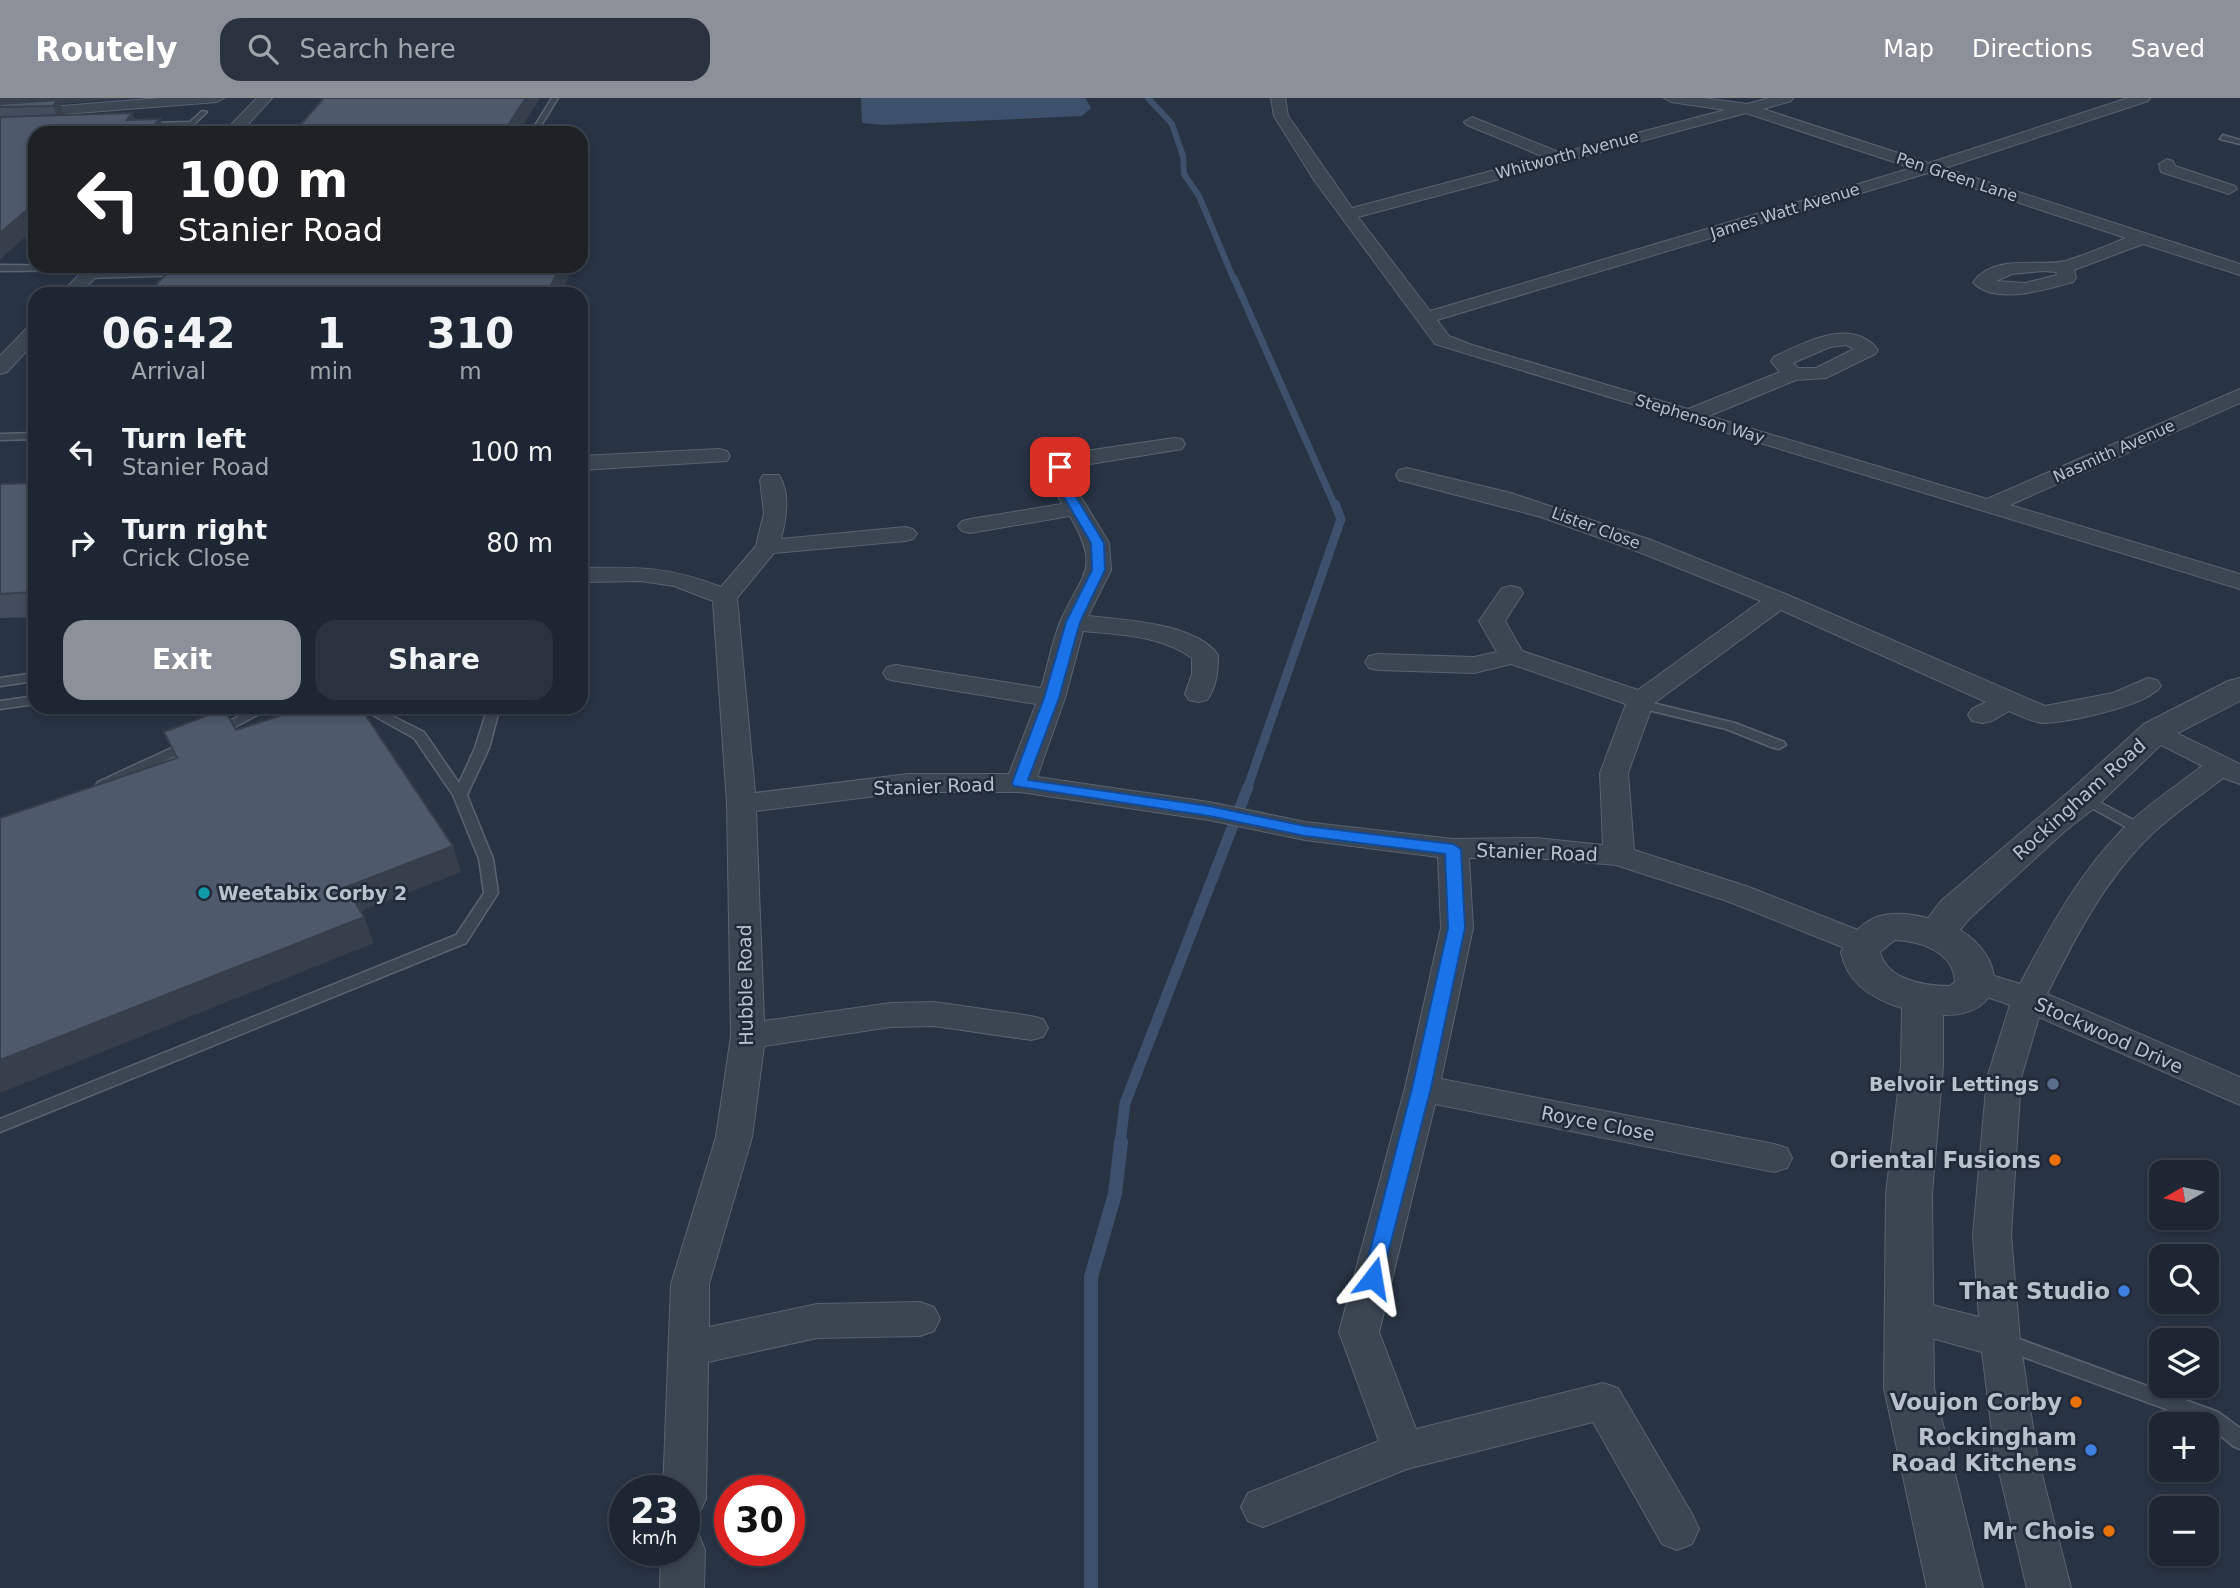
<!DOCTYPE html>
<meta charset="utf-8">
<style>
body{margin:0;font-family:"DejaVu Sans",sans-serif;background:#2b323f;color:#f1f3f6;height:100vh;display:flex;flex-direction:column;font-size:26px;white-space:nowrap}
*{box-sizing:border-box;margin:0}
p{font-size:23px;color:#a1a5ac}
.icon{flex:none;width:38px;height:38px;fill:none;stroke:currentColor;stroke-width:2;stroke-linecap:round;stroke-linejoin:round}
.map{position:relative;flex:1;overflow:hidden}
.details{position:absolute;left:28px;top:189px;width:560px;height:427px;display:flex;flex-direction:column;background:#1e2633;border-radius:21px;box-shadow:0 4px 10px #0003,0 0 0 2px #3c434e}
.details>*{flex:none}
.top-card{position:absolute;left:28px;top:28px;width:560px;height:147px;border-radius:21px;box-shadow:0 4px 10px #0003,0 0 0 2px #3c434e;background:#202124;color:#fff;overflow:hidden}
.needle{width:46px;rotate:261deg}
.tools{position:absolute;left:2149px;top:1062px;display:grid;gap:14px}
.tools a{display:grid;place-items:center;width:70px;height:70px;border-radius:14px;background:#1e2633;box-shadow:0 4px 10px #0003,0 0 0 2px #3c434e;font-size:35px}
.speed{position:absolute;left:609px;top:1377px;display:flex;gap:14px;font-size:35px;font-weight:700;text-align:center}
.speed>*{display:grid;place-content:center;width:91px;height:91px;border-radius:50%;background:#1e2633;box-shadow:0 4px 10px #0003,0 0 0 2px #3c434e;line-height:1}
.speed small{font-size:18px;font-weight:400}
.speed .limit{border:10px solid #d22;background:#fff;color:#111}
.pin{position:absolute;display:grid;place-items:center;width:60px;height:60px;color:#fff;margin:-30px;border-radius:14px;box-shadow:0 4px 10px #0006}
.me{position:absolute;width:77px;margin:-38px;rotate:14deg;stroke-linejoin:round;filter:drop-shadow(0 0 5px #0008)}
.turn{display:flex;align-items:center;gap:24px;height:147px;padding:0 35px;font-size:32px}
.turn .icon{width:91px;height:91px;stroke-width:2.5}
.turn b{display:block;font-size:49px;line-height:60px}
.eta{display:flex;justify-content:space-evenly;align-items:center;height:119px;text-align:center}
.eta b{font-size:42px;font-weight:700;line-height:49px}
.primary-button{display:flex;gap:14px;margin-top:auto;padding:14px 35px}
.primary-button a{flex:1;height:80px;border-radius:21px;background:#8c9099;color:#fff;font-size:28px;font-weight:700;line-height:80px;text-align:center}
.primary-button a+a{background:#2b323f;color:#f1f3f6}
ul{padding:0;list-style:none}
li{display:flex;align-items:center;gap:21px;height:91px;padding:0 35px}
li div{flex:1}
li b{display:block;font-size:26px}
li em{font-style:normal}
header{display:flex;align-items:center;gap:42px;box-sizing:border-box;height:98px;padding:0 35px;background:#8c9099;color:#fff}
header strong{font-size:33px}
nav{display:flex;gap:38px;margin-inline-start:auto;font-size:24px}
.search{width:490px;height:63px;background:#2b323f;display:flex;align-items:center;gap:18px;box-sizing:border-box;padding:0 24px;border-radius:21px;color:#a1a5ac;font-size:26px}
.map>svg:first-child{display:block}
.water{fill:#3e516c}
.lines{fill:none;stroke-linecap:round;stroke-linejoin:round}
.stream-far4{stroke:#3e516c;stroke-width:6}
.stream-far3{stroke:#3e516c;stroke-width:7}
.stream-far2{stroke:#3e516c;stroke-width:9}
.stream-far1{stroke:#3e516c;stroke-width:11}
.stream{stroke:#3e516c;stroke-width:14}
.service-casing{stroke:#5a6371;stroke-width:3}
.minor-casing{stroke:#5a6371;stroke-width:2}
.tertiary-casing{stroke:#5a6371;stroke-width:2}
.service{fill:#3c4653;fill-rule:evenodd}
.minor{fill:#3c4653;fill-rule:evenodd}
.tertiary{fill:#3c4653;fill-rule:evenodd}
.wall{fill:#434d5d}
.shaded-wall{fill:#373f4c}
.building{fill:#4e5a6c;stroke:#373f4c;stroke-width:2}
.route{fill:#1a73e8;stroke:#114b97;stroke-width:2}
.culture-dot{fill:#0f9aa8;stroke:#212a39;stroke-width:2.5}
.service-dot{fill:#5c6f8a;stroke:#212a39;stroke-width:2.5}
.food-dot{fill:#e8710a;stroke:#212a39;stroke-width:2.5}
.shop-dot{fill:#3f7fe0;stroke:#212a39;stroke-width:2.5}
.labels{text-anchor:middle;dominant-baseline:central;stroke-width:5;stroke-linejoin:round;paint-order:stroke}
.far-street-label{font-size:16px;fill:#b9c1cd;stroke:#212a39}
.street-label{font-size:19px;fill:#b9c1cd;stroke:#212a39}
.poi-label{font-size:19px;font-weight:bold;fill:#b9c1cd;stroke:#212a39;text-anchor:start}
.near-poi-label{font-size:23px;font-weight:bold;fill:#b9c1cd;stroke:#212a39;text-anchor:end}
</style>
<header>
<strong>Routely</strong>
<div class="search"><svg class="icon" aria-label="search" viewBox="0 0 24 24"><circle cx="10" cy="10" r="6"/><path d="M15 15l6 6"/></svg>Search here</div>
<nav><a>Map</a><a>Directions</a><a>Saved</a></nav>
</header>
<div class="map">
<svg width="2240" height="1490" viewBox="0 0 2240 1490">
<rect width="100%" height="100%" fill="#283344"/>
<polygon class="water" points="861,0 1085,0 1091,10 1082,18 882,27 862,25"/>
<g class="lines">
<polyline class="stream-far4" points="1148,0 1172,26 1183,58 1184,76 1199,98 1234,182"/>
<polyline class="stream-far3" points="1234,180 1335,408"/>
<polyline class="stream-far2" points="1247,691 1341,421 1335,406"/>
<polyline class="stream-far1" points="1120,1046 1125,1005 1248,689"/>
<polyline class="stream" points="1091,1490 1091,1179 1115,1096 1121,1044"/>
<g class="service-casing">
<g id="service">
<polygon points="552,0 558,0 537,34 531,34"/>
<polygon points="202,13 207,14 187,33 183,31 186,28 144,29 140,27 144,25 190,24"/>
<polygon points="2223,37 2240,42 2240,46 2220,41"/>
<polygon points="0,167 100,168 100,169 96,172 0,173"/>
<polygon points="185,172 189,175 188,177 88,180 84,177 88,174"/>
<polygon points="35,335 35,341 0,342 0,336"/>
<polygon points="35,575 35,583 0,588 0,580"/>
<polygon points="35,598 35,606 0,611 0,603"/>
<polygon points="1640,602 1735,625 1784,644 1786,647 1779,651 1774,650 1726,631 1636,609 1634,606"/>
<polygon points="256,609 272,609 222,636 212,636 211,633"/>
<polygon points="358,609 374,609 424,634 459,685 475,650 488,609 500,609 489,650 467,697 493,761 498,795 466,845 0,1034 0,1021 456,837 484,795 479,761 453,697 414,640"/>
<polygon points="189,642 194,643 196,646 194,649 108,690 103,691 96,687 98,684"/>
<polygon points="2084,696 2145,728 2147,731 2140,735 2135,734 2079,703 2077,700 2079,697"/>
<polygon points="2003,1235 2218,1314 2240,1330 2240,1351 2233,1348 2207,1326 1996,1249 1994,1243 1996,1237"/>
</g>
</g>
<g class="minor-casing">
<g id="minor">
<polygon points="161,0 224,0 217,4 0,21 0,13"/>
<polygon points="257,0 272,0 240,35 223,35"/>
<path d="M1271,0H1285L1288,18L1352,110L1544,59L1467,27L1464,24L1472,19L1561,55L1725,12L1671,4L1664,0H1704L1747,6L1769,0H1793L1791,3L1763,11L1929,65L2128,0H2150L2148,3L1945,70L2240,166V177L2143,146L2074,172L2076,180L2073,184C2048,191 1993,208 1973,184C1995,155 2038,169 2065,163C2085,157 2106,148 2126,140L1928,75L1437,222L1449,238L1472,247L1688,311L1780,274L1771,263L1774,259C1803,245 1852,218 1878,252L1875,256L1826,280L1796,282L1709,318L1987,401L2240,291V305L2010,407L2240,476V491L1435,246L1314,82L1274,18ZM1746,15L1912,70L1430,213L1358,119ZM2043,173L2056,174L2057,177L2025,185L1996,183L2012,176ZM1846,247L1854,251L1816,270H1798L1793,265L1830,249Z"/>
<polygon points="2167,61 2173,63 2175,68 2235,88 2237,91 2229,96 2161,74 2159,66"/>
<polygon points="87,168 106,168 80,196 61,196"/>
<polygon points="35,227 35,244 7,274 0,276 0,258 28,229"/>
<path d="M1174,340L1182,341L1185,346L1182,351L1078,368L1072,371L1078,394L1109,445L1111,472L1088,518C1124,522 1196,525 1218,557C1218,573 1217,588 1207,602L1198,604L1189,602L1185,596L1192,576V560C1160,537 1121,537 1083,533L1065,600L1037,679L1209,704L1305,724L1453,741L1536,740L1603,747L1600,675L1626,606L1511,566L1474,575L1378,572L1369,570L1365,564L1369,558L1378,556L1474,559L1497,554L1479,523L1502,490L1511,488L1520,490L1523,495L1505,523L1522,553L1638,592L1761,503L1634,452L1541,419L1399,382L1396,377L1399,372L1407,370L1511,395L1651,442L1788,497L2045,608L2113,595L2148,580L2157,582L2161,588C2148,608 2069,624 2045,625C2033,625 2019,617 2009,613L1992,623L1982,625L1972,623L1968,617L1972,611L1986,604L1781,512L1653,606L1628,675L1634,752L1749,789L1873,838L1878,846L1873,854L1862,857L1727,803L1616,767L1536,760H1469L1473,830L1441,981L1774,1046L1787,1050L1792,1060L1787,1070L1774,1074L1435,1006L1379,1234L1416,1331L1603,1285L1618,1290L1692,1416L1699,1431L1692,1446L1677,1452L1662,1446L1593,1324L1407,1371L1263,1429L1248,1423L1241,1409L1248,1395L1379,1343L1339,1234L1405,990L1441,830L1438,759L1305,742L1209,722L1020,694H908L756,713L764,923L891,905L934,904L1031,918L1043,921L1048,930L1043,939L1031,942L934,928L891,929L764,948L752,1039L709,1186V1229L817,1206L920,1204L934,1209L940,1221L934,1233L920,1238L817,1240L708,1264L706,1401L699,1415L684,1421V1393H663L671,1186L716,1039L731,938L727,706L713,503L674,488L641,483L581,484V470C637,469 667,468 721,489L756,448L764,415L760,382L763,377H779C791,396 786,421 781,441L905,429L913,431L917,436L913,441L905,443L774,455L737,500L755,695L908,676H1009L1036,606L896,583L887,581L883,575L887,569L896,567L1041,590C1048,568 1052,543 1061,522C1083,473 1101,472 1070,418L970,435L962,433L958,428L962,423L970,421L1062,406L1056,394L1049,369L1052,364L1072,355Z"/>
<polygon points="719,351 727,353 730,358 727,363 581,372 581,358"/>
<path d="M2156,625L2240,666V686L2223,680C2199,699 2173,716 2151,737C2105,781 2075,840 2047,896L2240,979V1007L2039,919L2021,980L2011,1137L2020,1242L2037,1357L2071,1490H2027L1995,1357L1982,1254L1895,1230L1889,1218L1895,1206L1909,1201L1979,1219L1973,1137L1987,980L2010,907L1964,891L1960,883L1964,875L1976,872L2020,886C2050,829 2082,770 2129,725C2151,704 2178,687 2202,668L2146,639L2142,633L2146,627Z"/>
<polygon points="684,1431 699,1437 705,1452 704,1490 660,1490 661,1452 684,1452"/>
</g>
</g>
<g class="tertiary-casing">
<path id="tertiary" d="M2240,580V603L2168,640L2097,708L2065,733L1969,821L1960,832C2008,861 2007,918 1943,917V968L1932,1096L1934,1290L1983,1490H1927L1884,1290L1886,1096L1901,968L1902,910C1872,901 1847,885 1841,854C1863,816 1886,810 1928,820L1941,803L2071,692L2144,626L2228,583ZM1895,842C1921,843 1954,854 1955,884L1949,888C1925,888 1887,882 1880,854Z"/>
</g>
<use href="#service" class="service"/>
<use href="#minor" class="minor"/>
<use href="#tertiary" class="tertiary"/>
</g>
<g class="wall">
<polygon points="0,0 60,6 64,17 132,15 135,22 35,35 35,130 0,161"/>
<polygon points="35,385 35,519 0,520 0,386"/>
</g>
<g class="shaded-wall">
<polygon points="0,0 132,0 60,6 65,19 59,24 53,8 0,9"/>
<polygon points="526,0 540,0 518,35 503,35"/>
<polygon points="132,15 138,32 127,22"/>
<polygon points="160,21 165,35 146,35"/>
<polygon points="35,105 35,130 0,161 0,135"/>
<polygon points="560,168 567,168 569,178 561,196 547,196"/>
<polygon points="453,748 461,774 356,815 346,789"/>
<polygon points="364,819 374,845 0,995 0,962"/>
</g>
<g class="building">
<polygon points="324,0 526,0 503,35 293,35"/>
<polygon points="58,2 53,8 0,9 0,6"/>
<polygon points="132,15 127,22 160,21 146,35 35,35 35,105 0,135 0,19"/>
<polygon points="174,168 560,168 547,196 147,196"/>
<polygon points="35,385 35,494 0,496 0,386"/>
<polygon points="306,609 360,609 453,748 346,789 364,819 0,962 0,720 177,660 164,634 224,611 236,632"/>
</g>
<polygon class="route" points="1060,366 1066,369 1073,394 1104,445 1105,472 1080,524 1059,600 1028,682 1209,708 1305,728 1453,746 1461,751 1465,830 1431,990 1380,1186 1373,1188 1366,1186 1363,1180 1412,990 1448,830 1445,756 1305,738 1209,718 1014,688 1012,685 1044,600 1066,524 1092,472 1091,445 1061,394 1054,369"/>
<circle class="culture-dot" cx="204" cy="795" r="7"/>
<circle class="service-dot" cx="2053" cy="986" r="7"/>
<g class="food-dot">
<circle cx="2055" cy="1062" r="7"/>
<circle cx="2076" cy="1304" r="7"/>
<circle cx="2109" cy="1433" r="7"/>
</g>
<g class="shop-dot">
<circle cx="2124" cy="1193" r="7"/>
<circle cx="2091" cy="1352" r="7"/>
</g>
<g class="labels">
<g class="far-street-label">
<text transform="translate(1567 57) rotate(-15)">Whitworth Avenue</text>
<text transform="translate(1957 79) rotate(18)">Pen Green Lane</text>
<text transform="translate(1785 113) rotate(-17)">James Watt Avenue</text>
<text transform="translate(1700 321) rotate(17)">Stephenson Way</text>
<text transform="translate(2114 353) rotate(-24)">Nasmith Avenue</text>
<text transform="translate(1596 430) rotate(20)">Lister Close</text>
</g>
<g class="street-label">
<text transform="translate(934 688) rotate(-2)">Stanier Road</text>
<text transform="translate(2079 701) rotate(-42)">Rockingham Road</text>
<text transform="translate(1537 754) rotate(2)">Stanier Road</text>
<text transform="translate(745 887) rotate(-91)">Hubble Road</text>
<text transform="translate(2109 937) rotate(24)">Stockwood Drive</text>
<text transform="translate(1598 1025) rotate(11)">Royce Close</text>
</g>
<g class="poi-label">
<text x="218" y="795">Weetabix Corby 2</text>
<text x="2039" y="986" text-anchor="end">Belvoir Lettings</text>
</g>
<g class="near-poi-label">
<text x="2041" y="1062">Oriental Fusions</text>
<text x="2110" y="1193">That Studio</text>
<text x="2062" y="1304">Voujon Corby</text>
<text x="2077" y="1339">Rockingham<tspan x="2077" dy="26">Road Kitchens</tspan></text>
<text x="2095" y="1433">Mr Chois</text>
</g>
</g>
</svg>
<div class="tools">
<a><svg class="needle" viewBox="-14 -14 28 28"><path d="M0-13l5 13h-10z" fill="#e53935"/><path d="M0 13l5-13h-10z" fill="#a1a5ac"/></svg></a>
<a><svg class="icon" aria-label="search" viewBox="0 0 24 24"><circle cx="10" cy="10" r="6"/><path d="M15 15l6 6"/></svg></a>
<a><svg class="icon" aria-label="layers" viewBox="0 0 24 24"><path d="M12 4l9 5-9 5-9-5zM3 14l9 5 9-5"/></svg></a>
<a>+</a>
<a>−</a>
</div>
<div class="speed"><div>23<small>km/h</small></div><div class="limit">30</div></div>
<div class="pin" style="left:1060px;top:369px;background:#d93025"><svg class="icon" aria-label="arrive" viewBox="0 0 24 24"><path d="M6 21V4h12l-3 4 3 4H6"/></svg></div>
<svg class="me" style="left:1373px;top:1180px" viewBox="-20 -20 40 40"><path d="M0-17L14 15 0 8-14 15z" fill="#1a73e8" stroke="#fff" stroke-width="4"/></svg>
<div class="top-card">
<div class="turn"><svg class="icon" aria-label="left" viewBox="0 0 24 24"><path d="M17 20v-9H6M10 6l-5 5 5 5"/></svg><div><b>100 m</b>Stanier Road</div></div>
</div>
<section class="details">
<div class="eta">
<div><b>06:42</b><p>Arrival</p></div>
<div><b>1</b><p>min</p></div>
<div><b>310</b><p>m</p></div>
</div>
<ul>
<li><svg class="icon" aria-label="left" viewBox="0 0 24 24"><path d="M17 20v-9H6M10 6l-5 5 5 5"/></svg><div><b>Turn left</b><p>Stanier Road</p></div><em>100 m</em></li>
<li><svg class="icon" aria-label="right" viewBox="0 0 24 24"><path d="M7 20v-9h11M14 6l5 5-5 5"/></svg><div><b>Turn right</b><p>Crick Close</p></div><em>80 m</em></li>
</ul>
<div class="primary-button"><a>Exit</a><a>Share</a></div>
</section>
</div>
